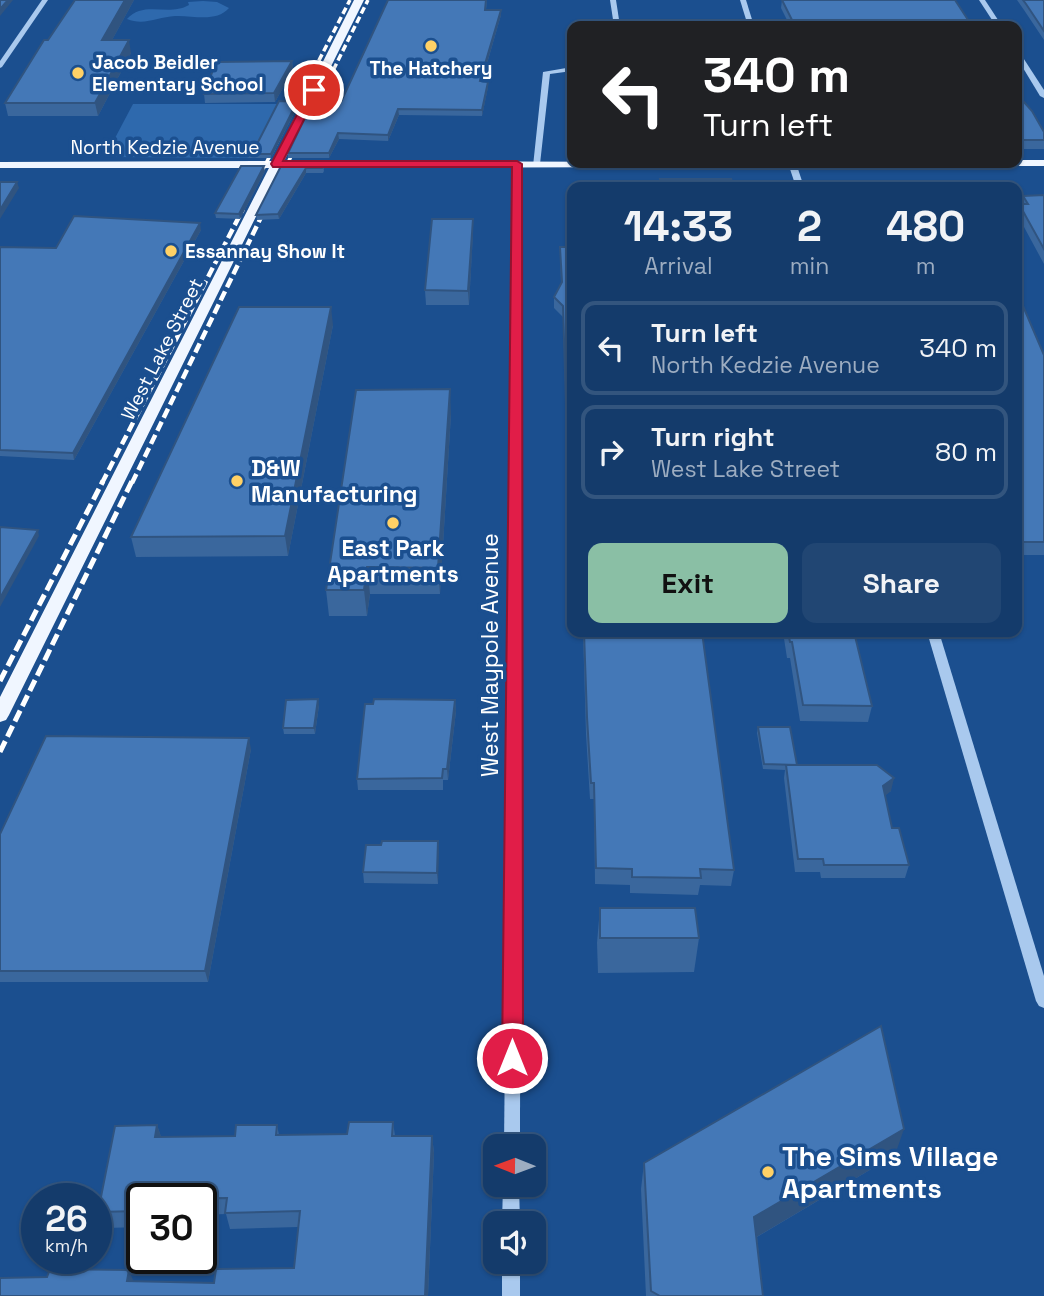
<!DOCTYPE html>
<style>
body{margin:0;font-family:"Space Grotesk",sans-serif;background:#214673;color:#f1f3f6;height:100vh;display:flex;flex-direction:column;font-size:26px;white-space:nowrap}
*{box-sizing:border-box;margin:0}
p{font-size:23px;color:#9dadc1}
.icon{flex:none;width:38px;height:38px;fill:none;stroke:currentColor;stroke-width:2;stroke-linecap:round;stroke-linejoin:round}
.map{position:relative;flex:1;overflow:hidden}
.side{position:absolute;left:567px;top:182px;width:455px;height:455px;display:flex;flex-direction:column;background:#143b6b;border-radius:14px;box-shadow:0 2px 5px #0004,0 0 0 2px #33557e}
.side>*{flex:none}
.top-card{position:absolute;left:567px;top:21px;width:455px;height:147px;border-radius:14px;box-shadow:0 2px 5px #0004,0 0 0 2px #33557e;background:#202124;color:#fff;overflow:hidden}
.needle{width:46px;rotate:271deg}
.controls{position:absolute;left:483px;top:1134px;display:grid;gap:14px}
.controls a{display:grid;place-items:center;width:63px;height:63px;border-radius:14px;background:#143b6b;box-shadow:0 2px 5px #0004,0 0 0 2px #33557e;font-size:35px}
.speed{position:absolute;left:21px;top:1183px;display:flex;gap:14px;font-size:35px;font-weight:700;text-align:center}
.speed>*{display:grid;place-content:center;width:91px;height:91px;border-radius:50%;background:#143b6b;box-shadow:0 2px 5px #0004,0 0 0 2px #33557e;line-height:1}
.speed small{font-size:18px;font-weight:400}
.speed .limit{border:4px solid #111;border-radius:10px;background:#fff;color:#111}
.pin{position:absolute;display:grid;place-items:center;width:60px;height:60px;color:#fff;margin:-30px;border:4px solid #fff;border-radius:50%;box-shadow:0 2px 7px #0007}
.me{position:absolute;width:77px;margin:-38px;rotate:0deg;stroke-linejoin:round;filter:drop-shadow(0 0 5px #0008)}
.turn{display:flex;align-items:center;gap:24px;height:147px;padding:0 21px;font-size:32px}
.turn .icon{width:91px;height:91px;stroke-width:2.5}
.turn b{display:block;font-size:49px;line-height:60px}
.eta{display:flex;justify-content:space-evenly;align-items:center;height:119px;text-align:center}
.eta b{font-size:42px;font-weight:600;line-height:49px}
.action{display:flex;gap:14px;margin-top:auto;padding:14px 21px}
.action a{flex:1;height:80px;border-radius:14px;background:#8abfa5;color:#111;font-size:28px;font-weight:600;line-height:80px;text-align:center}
.action a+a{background:#214673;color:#f1f3f6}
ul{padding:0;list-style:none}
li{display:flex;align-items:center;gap:21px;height:94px;margin:0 14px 10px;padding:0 7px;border:4px solid #33557e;border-radius:14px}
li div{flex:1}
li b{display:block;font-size:26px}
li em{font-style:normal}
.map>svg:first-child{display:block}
.green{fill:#2e69ad}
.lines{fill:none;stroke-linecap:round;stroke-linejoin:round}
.minor{fill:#a9c9ee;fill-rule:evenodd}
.major{fill:#f0f6ff;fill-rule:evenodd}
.rail-far2{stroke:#fff;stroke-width:3.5;stroke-dasharray:7 3.5;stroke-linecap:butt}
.rail-far1{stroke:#fff;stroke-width:4.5;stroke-dasharray:10 4.5;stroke-linecap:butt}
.rail{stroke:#fff;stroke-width:5;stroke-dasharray:12 5;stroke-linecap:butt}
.wall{fill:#3a679d}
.shaded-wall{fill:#305480}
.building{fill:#4478b7;stroke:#305480;stroke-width:2}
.route{fill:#e11d48;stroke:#92132f;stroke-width:2}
.poi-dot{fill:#ffd166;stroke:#1b4f8f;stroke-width:2.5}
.labels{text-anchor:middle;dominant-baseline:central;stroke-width:7;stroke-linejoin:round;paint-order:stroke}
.far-poi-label{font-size:19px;font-weight:bold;fill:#fff;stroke:#1b4f8f;text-anchor:start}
.far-street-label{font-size:19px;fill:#fff;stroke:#1b4f8f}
.poi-label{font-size:23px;font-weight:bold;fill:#fff;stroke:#1b4f8f;text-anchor:start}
.street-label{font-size:23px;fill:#fff;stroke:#1b4f8f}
.near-poi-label{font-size:28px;font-weight:bold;fill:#fff;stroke:#1b4f8f;text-anchor:start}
</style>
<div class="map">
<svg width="1044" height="1296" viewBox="0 0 1044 1296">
<rect width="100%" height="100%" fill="#1b4f8f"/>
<g class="green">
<path d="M203,1L217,2L229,8C216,23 193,15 175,16C158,17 144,26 127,19C144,0 168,17 189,5L188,2Z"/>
<polygon points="133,104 282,104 255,158 105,157"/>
</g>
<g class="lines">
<g class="minor">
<polygon points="42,0 48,0 2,67 0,68 0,61"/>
<polygon points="610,0 616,0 620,26 614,26"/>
<polygon points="740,0 746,0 754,26 748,26"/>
<polygon points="979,0 985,0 1002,26 996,26"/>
<polygon points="1017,51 1020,53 1044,90 1044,98 1040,96 1017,58"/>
<polygon points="572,67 572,71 550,74 540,164 533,166 543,72"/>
<polygon points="514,162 521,164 520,1146 504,1146"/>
<polygon points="788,163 796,163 804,187 796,187"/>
<polygon points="927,632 939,632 1044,976 1044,1008 1039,1006 1036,1001"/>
<polygon points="503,1185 519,1185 520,1223 502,1223"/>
<rect x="502" y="1262" width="18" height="34"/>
</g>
<polygon class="major" points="354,0 364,0 284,161 1017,163 1017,160 1044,160 1044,166 280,168 9,715 6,720 0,722 0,697 269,168 0,168 0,162 273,161"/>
<g class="rail-far2">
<polyline points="310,117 368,0"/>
<polyline points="242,210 350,0"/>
<polyline points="265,210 298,142"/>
</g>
<g class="rail-far1">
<polyline points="102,483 243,209"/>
<polyline points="132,483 265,209"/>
</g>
<g class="rail">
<polyline points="0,681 103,481"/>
<polyline points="0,752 132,481"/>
</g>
</g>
<g class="wall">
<polygon points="75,0 134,0 112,40 131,53 98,116 8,116 5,103"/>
<polygon points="388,0 487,0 486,10 501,15 482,81 488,87 482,116 399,115 388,141 339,139 329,158 288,158 288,153 341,102"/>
<polygon points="782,0 972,26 790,26 781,8"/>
<polygon points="1017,0 1044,0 1044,40 1024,10"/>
<polygon points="292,61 293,70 275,102 205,103 204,94"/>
<polygon points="1017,95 1044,132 1044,149 1017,149"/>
<polygon points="297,102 298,106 271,158 248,158 247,154 255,148"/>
<polygon points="281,166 323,166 324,171 323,173 306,173 279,219 257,220 256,215"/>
<polygon points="265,171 240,219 216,218 215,213"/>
<polygon points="1044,195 1044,264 1017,214 1019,204 1021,204 1023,196"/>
<polygon points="201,230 74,460 0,456 0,247 56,248"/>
<polygon points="473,233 469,305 426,305 425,290"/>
<polygon points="560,247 572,247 572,535 570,535 571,483 568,483 563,317 554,308 554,297 561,283"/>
<polygon points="1017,292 1044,355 1044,555 1017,555"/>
<polygon points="333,325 288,556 136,557 131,537"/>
<polygon points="451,414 440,594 370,594 367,616 329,616 326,590"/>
<polygon points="583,632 702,632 734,870 731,886 700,885 698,895 630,893 630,885 595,884 594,799 590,799 586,734"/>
<polygon points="783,632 854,632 872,706 868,722 800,721 790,658 787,658"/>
<polygon points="455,700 456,711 448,780 443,780 443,790 358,790 357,779"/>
<polygon points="319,705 315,734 284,734 283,728"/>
<polygon points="758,727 797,765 891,791 885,795 892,828 909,865 905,878 821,878 820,872 795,872 784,778 785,770 763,769 757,733"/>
<polygon points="251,749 208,982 0,982 0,834"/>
<polygon points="438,841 438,884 364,883 363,872 381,845"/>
<polygon points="600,908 699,938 694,972 598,973 597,943"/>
<polygon points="393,1122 395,1136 432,1136 434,1153 428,1296 134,1281 214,1283 294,1268 298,1227 230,1229 226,1214 201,1215 201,1199 142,1199 142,1227 105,1228 98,1212 157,1125 161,1137 235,1136 277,1125 279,1135 347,1134"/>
<polygon points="895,1155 757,1237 763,1296 646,1296 641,1189 644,1163"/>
</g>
<g class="shaded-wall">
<polygon points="8,0 13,0 0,16 0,9"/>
<polygon points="125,0 134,0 105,53 102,40"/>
<polygon points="501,10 501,15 480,87 480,81"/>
<polygon points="129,40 131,53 98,116 95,103"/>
<polygon points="292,61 293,70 275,102 274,93"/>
<polygon points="488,82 488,87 482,116 482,110"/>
<polygon points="297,102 298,106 271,158 271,154"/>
<polygon points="398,109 399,115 388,141 388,135"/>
<polygon points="338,133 339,139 329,158 329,153"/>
<polygon points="264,166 265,171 240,219 239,214"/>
<polygon points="306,168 306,173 279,219 278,214"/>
<polygon points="732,179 732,184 725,187 717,187"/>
<polygon points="17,182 19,188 0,219 0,210"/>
<polygon points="473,219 473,233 469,305 468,291"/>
<polygon points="200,223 201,230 74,460 73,453"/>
<polygon points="331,307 333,325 288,556 285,536"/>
<polygon points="450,389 451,414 440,594 438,568"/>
<polygon points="38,530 39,536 0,607 0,598"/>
<polygon points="367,567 370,594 367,616 364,590"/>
<polygon points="318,699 319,705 315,734 314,728"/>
<polygon points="455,700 456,711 448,780 447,769"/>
<polygon points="249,738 251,749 208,982 205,971"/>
<polygon points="894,778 891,791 880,800 883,786"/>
<polygon points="438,841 439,852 438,884 437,873"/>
<polygon points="157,1125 163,1142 155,1137"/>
<polygon points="904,1129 895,1155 748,1242 754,1217"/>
<polygon points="432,1136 434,1153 428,1296 425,1296"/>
<polygon points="142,1200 142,1219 138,1211"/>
<polygon points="129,1270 135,1285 127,1281"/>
</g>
<g class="building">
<polygon points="0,0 8,0 0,9"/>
<polygon points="75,0 125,0 102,40 129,40 95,103 5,103 44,40 48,40"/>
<polygon points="388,0 486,0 485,10 501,10 480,81 488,82 482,110 398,109 388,135 338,133 329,153 288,153 313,101 341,102"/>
<polygon points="782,0 955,0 972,26 795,26"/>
<polygon points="1023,0 1044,0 1044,31 1026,4"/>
<polygon points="292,61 274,93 204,94 216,62"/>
<polygon points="1017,95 1020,101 1024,102 1032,111 1044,132 1044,140 1017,140"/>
<polygon points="279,101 297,102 271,154 247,154 250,148 255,148"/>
<polygon points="241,166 264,166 239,214 215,213"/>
<polygon points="281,166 323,166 322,168 306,168 278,214 256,215"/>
<polygon points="660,179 732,179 717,187 662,187"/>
<polygon points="0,182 17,182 0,210"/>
<polygon points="931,185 931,187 859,187 859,186"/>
<polygon points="1044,195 1044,249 1019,204 1028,204 1023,196"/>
<polygon points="74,216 200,223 73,453 0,450 0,247 56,248"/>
<polygon points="432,219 473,219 468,291 425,290"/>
<polygon points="560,247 572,247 572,523 570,523 572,471 568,471 563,306 554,297 562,282"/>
<polygon points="1017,292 1044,355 1044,542 1017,542"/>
<polygon points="239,307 331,307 285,536 131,537"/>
<polygon points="450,389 438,568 367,567 364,590 326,590 356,390"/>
<polygon points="0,527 38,530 0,598"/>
<polygon points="584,632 702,632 734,870 700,869 701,878 632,877 632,869 596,868 594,783 591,783 587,717"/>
<polygon points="788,632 854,632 872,706 803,705 792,642 790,642"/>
<polygon points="318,699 314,728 283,728 286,700"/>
<polygon points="374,699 455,700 447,769 443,769 442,778 357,779 365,704 373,704"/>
<polygon points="758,727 790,727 797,765 764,764"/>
<polygon points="46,736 249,738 205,971 0,971 0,834"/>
<polygon points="786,765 877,765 894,778 883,786 892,828 899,828 909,865 824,865 823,859 798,859"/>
<polygon points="382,841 438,841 437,873 363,872 366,845 381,845"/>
<polygon points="600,908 695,908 699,938 600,938"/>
<polygon points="881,1026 904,1129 754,1217 763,1296 660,1296 651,1291 644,1163"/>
<polygon points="349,1122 393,1122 392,1136 432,1136 425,1296 0,1296 0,1278 47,1277 50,1269 129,1270 127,1281 214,1283 216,1269 294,1268 300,1211 225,1213 227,1198 142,1199 138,1211 98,1212 115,1126 157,1125 155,1137 235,1136 236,1125 277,1125 276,1135 347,1134"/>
</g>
<polygon class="route" points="311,88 319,90 283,161 517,161 522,164 523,1058 520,1064 512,1067 505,1064 502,1058 512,167 273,167 271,164"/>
<g class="poi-dot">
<circle cx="431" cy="46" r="7"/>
<circle cx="78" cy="73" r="7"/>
<circle cx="171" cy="251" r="7"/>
<circle cx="237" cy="481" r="7"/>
<circle cx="393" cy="523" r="7"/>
<circle cx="768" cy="1172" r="7"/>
</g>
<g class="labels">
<g class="far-poi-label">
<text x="92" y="62">Jacob Beidler<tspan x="92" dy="22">Elementary School</tspan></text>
<text x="431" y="68" text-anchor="middle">The Hatchery</text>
<text x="185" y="251">Essannay Show It</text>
</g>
<g class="far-street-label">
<text x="165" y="147">North Kedzie Avenue</text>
<text transform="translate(162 349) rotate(-63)">West Lake Street</text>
</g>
<g class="poi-label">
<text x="251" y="468">D&amp;W<tspan x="251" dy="26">Manufacturing</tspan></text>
<text x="393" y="548" text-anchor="middle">East Park<tspan x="393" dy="26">Apartments</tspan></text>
</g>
<g class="street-label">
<text transform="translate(490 655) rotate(-90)">West Maypole Avenue</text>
</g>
<g class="near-poi-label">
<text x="782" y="1156">The Sims Village<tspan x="782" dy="32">Apartments</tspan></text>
</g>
</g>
</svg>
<div class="controls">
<a><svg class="needle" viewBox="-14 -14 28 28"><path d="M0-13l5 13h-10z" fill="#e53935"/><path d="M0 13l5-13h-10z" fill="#9dadc1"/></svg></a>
<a><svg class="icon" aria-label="sound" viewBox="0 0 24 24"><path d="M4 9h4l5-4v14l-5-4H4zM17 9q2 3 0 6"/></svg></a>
</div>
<div class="speed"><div>26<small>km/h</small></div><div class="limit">30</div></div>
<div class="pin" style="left:314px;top:90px;background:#d93025"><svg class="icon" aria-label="arrive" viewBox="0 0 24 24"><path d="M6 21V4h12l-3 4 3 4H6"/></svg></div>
<svg class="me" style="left:512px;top:1058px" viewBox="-20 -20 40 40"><circle r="17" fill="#e11d48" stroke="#fff" stroke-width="3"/><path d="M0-11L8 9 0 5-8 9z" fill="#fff"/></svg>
<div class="top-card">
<div class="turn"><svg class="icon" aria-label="left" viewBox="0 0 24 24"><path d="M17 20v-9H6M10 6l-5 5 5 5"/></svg><div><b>340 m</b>Turn left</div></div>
</div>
<section class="side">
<div class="eta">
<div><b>14:33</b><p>Arrival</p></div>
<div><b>2</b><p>min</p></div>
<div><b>480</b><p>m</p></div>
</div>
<ul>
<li><svg class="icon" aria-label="left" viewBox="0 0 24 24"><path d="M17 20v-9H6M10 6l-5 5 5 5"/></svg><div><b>Turn left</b><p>North Kedzie Avenue</p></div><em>340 m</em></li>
<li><svg class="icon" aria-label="right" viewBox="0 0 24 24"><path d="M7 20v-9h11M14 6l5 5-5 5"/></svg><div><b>Turn right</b><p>West Lake Street</p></div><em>80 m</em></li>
</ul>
<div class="action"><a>Exit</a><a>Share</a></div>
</section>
</div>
